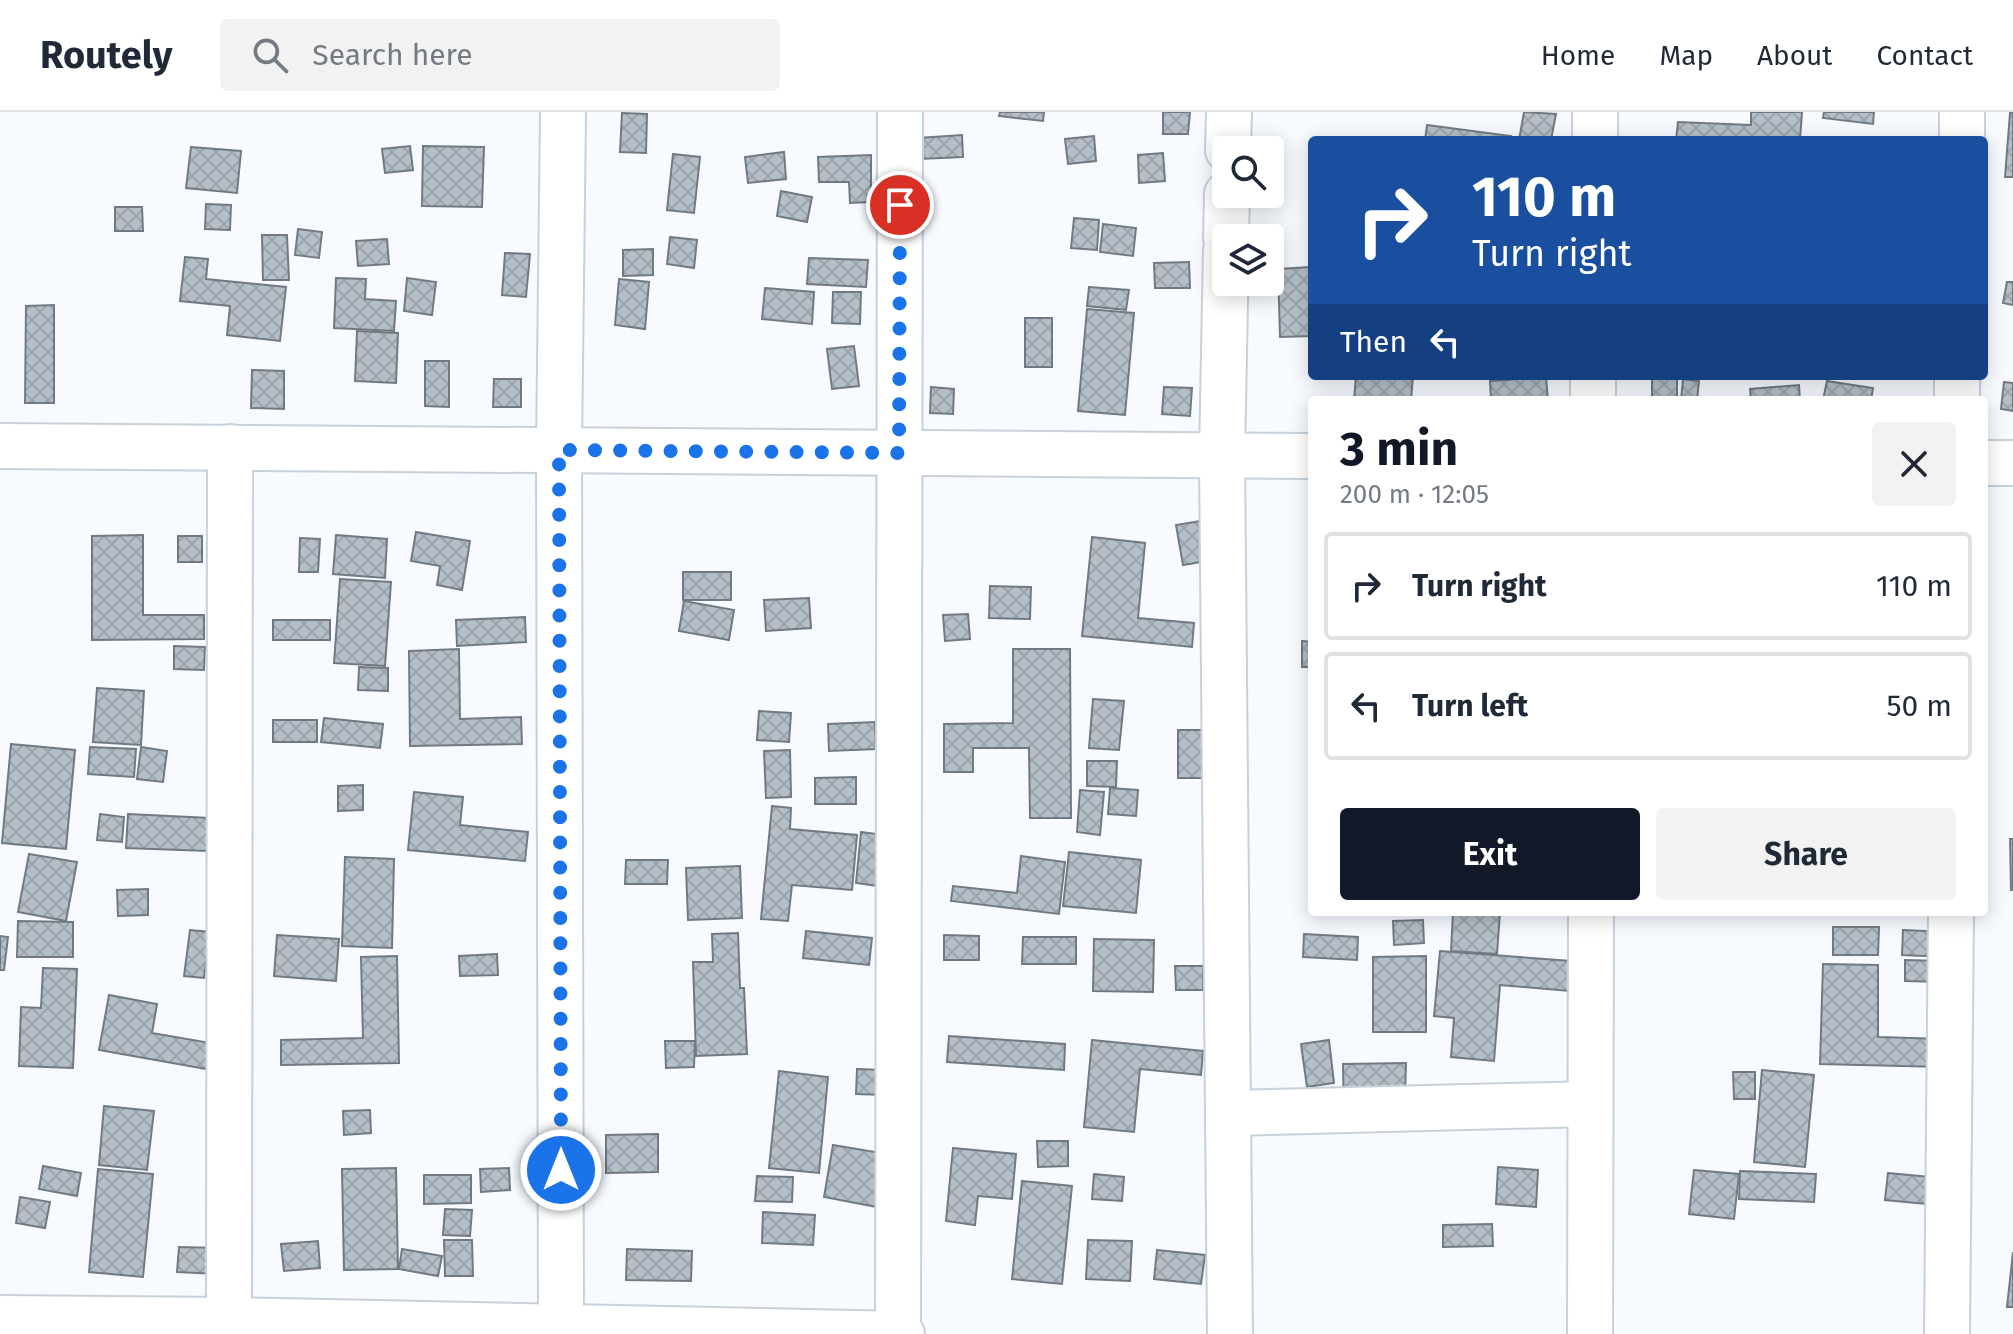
<!DOCTYPE html>
<meta charset="utf-8">
<style>
body{margin:0;font-family:"Fira Sans",sans-serif;background:#f2f2f3;color:#1f2937;height:100vh;display:flex;flex-direction:column;font-size:30px;white-space:nowrap}
*{box-sizing:border-box;margin:0}
p{font-size:26px;color:#747a83}
.icon{flex:none;width:44px;height:44px;fill:none;stroke:currentColor;stroke-width:2;stroke-linecap:round;stroke-linejoin:round}
.map{position:relative;flex:1;overflow:hidden}
.panel{position:absolute;left:1308px;top:284px;width:680px;height:520px;display:flex;flex-direction:column;background:#fff;border-radius:8px;box-shadow:0 4px 20px #0003}
.panel>*{flex:none}
.banner{position:absolute;left:1308px;top:24px;width:680px;height:244px;border-radius:8px;box-shadow:0 4px 20px #0003;background:#1a4fa0;color:#fff;overflow:hidden}
.buttons{position:absolute;left:1212px;top:24px;display:grid;gap:16px}
.buttons a{display:grid;place-items:center;width:72px;height:72px;border-radius:8px;background:#fff;box-shadow:0 4px 20px #0003;font-size:40px}
.pin{position:absolute;display:grid;place-items:center;width:68px;height:68px;color:#fff;margin:-34px;border:4px solid #fff;border-radius:50%;box-shadow:0 2px 8px #0007}
.me{position:absolute;width:88px;margin:-44px;rotate:0deg;stroke-linejoin:round;filter:drop-shadow(0 0 6px #0008)}
.turn{display:flex;align-items:center;gap:28px;height:168px;padding:0 32px;font-size:36px}
.turn .icon{width:104px;height:104px;stroke-width:2.5}
.turn b{display:block;font-size:56px;line-height:68px}
.then{display:flex;align-items:center;height:76px;padding:0 32px;background:#0003;gap:16px;font-size:30px}
.round{display:grid;place-items:center;flex:none;width:84px;height:84px;border-radius:8px;background:#f2f2f3}
.head{display:flex;align-items:center;justify-content:space-between;height:136px;padding:0 32px}
h1{font-size:48px;font-weight:700;line-height:60px;color:#111827}
.action{display:flex;gap:16px;margin-top:auto;padding:16px 32px}
.action a{flex:1;height:92px;border-radius:8px;background:#111827;color:#fff;font-size:32px;font-weight:700;line-height:92px;text-align:center}
.action a+a{background:#f2f2f3;color:#1f2937}
ul{padding:0;list-style:none}
li{display:flex;align-items:center;gap:24px;height:108px;margin:0 16px 12px;padding:0 16px;border:4px solid #e0e1e3;border-radius:8px}
li div{flex:1}
li b{display:block;font-size:30px}
li em{font-style:normal}
header{display:flex;align-items:center;gap:48px;box-sizing:border-box;height:112px;padding:0 40px;background:#fff;border-bottom:2px solid #e0e1e3}
header strong{font-size:38px}
nav{display:flex;gap:44px;margin-inline-start:auto;font-size:28px}
.search{width:560px;height:72px;background:#f2f2f3;display:flex;align-items:center;gap:20px;box-sizing:border-box;padding:0 28px;border-radius:8px;color:#747a83;font-size:30px}
.map>svg:first-child{display:block}
.building{fill:url(#building-cross-hatch);stroke:#717a82;stroke-width:2}
.lines{fill:none;stroke-linecap:round;stroke-linejoin:round}
.street-casing{stroke:#c7d1da;stroke-width:48}
.street{stroke:#fff;stroke-width:44}
.route{stroke:#1a73e8;stroke-width:14;stroke-dasharray:0 25.2}
</style>
<header>
<strong>Routely</strong>
<div class="search"><svg class="icon" aria-label="search" viewBox="0 0 24 24"><circle cx="10" cy="10" r="6"/><path d="M15 15l6 6"/></svg>Search here</div>
<nav><a>Home</a><a>Map</a><a>About</a><a>Contact</a></nav>
</header>
<div class="map">
<svg width="2013" height="1222" viewBox="0 0 2013 1222">
<defs>
<pattern id="building-cross-hatch" width="8" height="8" patternUnits="userSpaceOnUse" patternTransform="scale(2)"><rect width="8" height="8" fill="#b5bfc8"/><path d="M0 0l8 8M0 8l8-8" fill="none" stroke="#9ba4ac"/></pattern>
</defs>
<rect width="100%" height="100%" fill="#f7fbff"/>
<g class="building">
<polygon points="1000,0 1044,0 1043,9 999,4"/>
<polygon points="1163,0 1190,0 1188,22 1163,22"/>
<polygon points="1524,0 1556,2 1551,28 1519,28"/>
<polygon points="1751,0 1802,0 1800,28 1676,28 1678,10 1751,13"/>
<polygon points="1824,0 1874,0 1873,12 1823,6"/>
<polygon points="622,1 647,2 646,41 620,40"/>
<polygon points="2010,1 2013,1 2013,65 2005,65"/>
<polygon points="1427,13 1511,24 1510,28 1425,28"/>
<polygon points="962,23 963,45 919,47 918,26"/>
<polygon points="1094,24 1096,49 1068,52 1065,27"/>
<polygon points="410,34 413,58 385,61 382,37"/>
<polygon points="423,34 484,35 482,95 422,94"/>
<polygon points="191,35 241,39 237,81 186,76"/>
<polygon points="784,40 786,67 748,71 745,45"/>
<polygon points="1163,41 1165,69 1139,71 1138,43"/>
<polygon points="673,42 700,45 694,101 667,98"/>
<polygon points="871,43 871,90 850,91 849,70 819,70 818,45"/>
<polygon points="781,79 812,85 807,110 777,104"/>
<polygon points="206,92 231,93 230,118 205,117"/>
<polygon points="115,95 142,95 143,119 115,119"/>
<polygon points="1074,106 1099,108 1097,138 1071,136"/>
<polygon points="1103,112 1136,116 1133,144 1100,140"/>
<polygon points="298,117 322,120 319,146 295,143"/>
<polygon points="262,123 287,123 289,168 263,168"/>
<polygon points="670,125 697,128 694,156 667,152"/>
<polygon points="387,127 389,152 358,154 356,129"/>
<polygon points="653,137 653,163 623,164 623,138"/>
<polygon points="505,141 530,142 526,185 502,183"/>
<polygon points="185,145 208,147 206,167 286,175 280,229 227,223 230,194 180,189"/>
<polygon points="809,146 868,148 866,175 807,172"/>
<polygon points="1189,150 1190,176 1155,176 1154,151"/>
<polygon points="1310,155 1312,224 1280,225 1278,157"/>
<polygon points="336,166 366,167 365,187 396,189 394,219 334,216"/>
<polygon points="407,166 436,170 432,203 404,199"/>
<polygon points="619,167 649,170 645,217 615,213"/>
<polygon points="2007,170 2013,170 2013,193 2003,191"/>
<polygon points="1089,175 1129,178 1126,198 1087,194"/>
<polygon points="765,176 814,180 812,212 762,207"/>
<polygon points="833,180 861,180 860,212 832,211"/>
<polygon points="54,193 54,291 25,291 26,194"/>
<polygon points="1087,197 1134,201 1125,303 1078,299"/>
<rect x="1025" y="206" width="27" height="49"/>
<polygon points="357,219 398,221 396,271 355,269"/>
<polygon points="854,234 859,274 832,277 827,237"/>
<polygon points="425,249 449,249 449,295 425,294"/>
<polygon points="252,258 284,259 284,297 251,296"/>
<polygon points="1356,264 1413,264 1411,288 1354,288"/>
<rect x="1652" y="264" width="25" height="24"/>
<polygon points="1546,265 1548,288 1491,288 1490,269"/>
<polygon points="494,267 521,267 521,295 493,295"/>
<polygon points="1683,267 1699,269 1697,288 1681,288"/>
<polygon points="1827,269 1873,276 1871,288 1823,288"/>
<polygon points="2004,270 2013,271 2013,299 2001,297"/>
<polygon points="1799,273 1800,288 1751,288 1750,277"/>
<polygon points="931,275 954,277 953,302 930,301"/>
<polygon points="1164,275 1192,276 1190,304 1162,302"/>
<polygon points="1207,408 1213,448 1183,453 1176,413"/>
<polygon points="416,420 470,429 462,478 437,473 440,454 411,449"/>
<polygon points="143,423 143,503 204,503 204,527 92,528 92,424"/>
<polygon points="336,423 387,427 385,466 333,462"/>
<rect x="178" y="424" width="24" height="26"/>
<polygon points="1092,425 1145,431 1138,506 1194,511 1192,535 1082,524"/>
<polygon points="300,426 320,427 318,460 299,460"/>
<rect x="683" y="460" width="48" height="28"/>
<polygon points="340,467 391,470 385,554 334,551"/>
<polygon points="990,474 1031,475 1030,507 989,506"/>
<polygon points="809,486 811,516 766,519 764,488"/>
<polygon points="684,489 734,498 729,528 679,519"/>
<polygon points="968,502 970,527 945,529 943,503"/>
<polygon points="525,505 526,530 457,534 456,508"/>
<rect x="273" y="508" width="57" height="20"/>
<polygon points="1302,529 1312,530 1312,555 1302,555"/>
<polygon points="174,534 205,535 204,558 174,557"/>
<polygon points="459,537 460,607 521,605 522,632 410,634 409,539"/>
<polygon points="1013,537 1070,537 1071,706 1030,706 1029,636 973,636 973,660 944,660 944,612 1013,611"/>
<polygon points="359,555 388,556 388,579 358,578"/>
<polygon points="97,576 144,579 141,633 93,630"/>
<polygon points="1093,587 1124,589 1119,638 1089,636"/>
<polygon points="759,599 791,601 789,630 757,628"/>
<polygon points="324,606 383,612 380,636 321,630"/>
<rect x="273" y="608" width="44" height="22"/>
<polygon points="875,610 876,637 829,639 828,612"/>
<rect x="1178" y="618" width="26" height="48"/>
<polygon points="11,632 75,638 66,737 2,731"/>
<polygon points="90,635 136,637 134,665 88,662"/>
<polygon points="141,635 167,639 163,670 137,667"/>
<polygon points="790,638 791,685 766,686 764,639"/>
<polygon points="1087,649 1117,649 1116,675 1087,674"/>
<polygon points="856,665 856,692 815,692 815,666"/>
<polygon points="363,673 363,698 338,699 338,674"/>
<polygon points="1110,676 1138,678 1136,704 1108,702"/>
<polygon points="1080,678 1104,680 1100,723 1077,720"/>
<polygon points="414,680 463,685 460,713 528,720 525,749 408,738"/>
<polygon points="772,694 791,696 790,717 857,723 852,778 792,773 788,809 761,807"/>
<polygon points="100,702 124,705 122,730 97,728"/>
<polygon points="128,702 210,706 208,739 126,736"/>
<polygon points="861,720 885,723 878,774 856,771"/>
<polygon points="2010,727 2013,727 2013,778 2011,778"/>
<polygon points="1069,740 1141,748 1136,801 1063,794"/>
<polygon points="29,742 77,750 66,809 18,800"/>
<polygon points="1021,744 1065,750 1059,802 951,789 953,774 1017,781"/>
<polygon points="345,745 394,747 392,836 342,834"/>
<polygon points="626,748 668,748 667,772 625,772"/>
<polygon points="740,754 742,806 688,808 686,756"/>
<polygon points="148,777 148,803 118,804 117,778"/>
<polygon points="1453,800 1500,801 1497,842 1451,839"/>
<polygon points="1423,808 1424,831 1394,833 1393,809"/>
<polygon points="18,809 73,810 73,845 17,845"/>
<polygon points="1833,815 1879,815 1878,843 1833,843"/>
<polygon points="190,818 210,820 204,866 184,864"/>
<polygon points="1903,818 1947,820 1946,845 1902,843"/>
<polygon points="806,819 872,826 869,853 803,846"/>
<polygon points="738,821 740,876 744,876 747,942 696,944 693,850 713,850 712,822"/>
<polygon points="1304,822 1358,825 1357,848 1303,845"/>
<polygon points="277,823 339,827 336,869 274,864"/>
<polygon points="944,823 979,824 979,848 944,848"/>
<polygon points="0,824 8,825 4,858 0,858"/>
<polygon points="1023,825 1076,825 1076,852 1022,852"/>
<polygon points="1094,827 1154,828 1153,880 1093,879"/>
<polygon points="1440,839 1571,849 1569,879 1500,873 1494,949 1451,945 1454,906 1434,904"/>
<polygon points="497,842 498,863 460,864 459,844"/>
<polygon points="397,844 399,951 281,953 281,928 363,926 361,845"/>
<polygon points="1426,844 1426,920 1373,920 1373,845"/>
<polygon points="1905,848 1944,849 1944,870 1905,869"/>
<polygon points="1823,852 1878,853 1878,925 1944,927 1943,955 1820,952"/>
<polygon points="1175,854 1203,854 1203,878 1176,878"/>
<polygon points="43,856 77,857 73,956 19,954 21,895 41,896"/>
<polygon points="109,883 157,892 152,921 216,932 212,958 99,938"/>
<polygon points="949,924 1065,932 1064,958 947,950"/>
<polygon points="1092,928 1203,939 1201,963 1140,957 1134,1020 1084,1015"/>
<polygon points="1329,928 1334,971 1307,975 1301,932"/>
<polygon points="665,929 695,929 694,955 666,956"/>
<polygon points="1406,951 1405,982 1344,1007 1343,952"/>
<polygon points="857,957 884,958 884,983 856,982"/>
<polygon points="1762,958 1814,963 1805,1055 1754,1050"/>
<polygon points="779,959 828,965 819,1061 769,1056"/>
<polygon points="1733,960 1755,960 1755,987 1734,987"/>
<polygon points="104,994 154,999 147,1058 99,1053"/>
<polygon points="370,998 371,1021 344,1023 343,999"/>
<polygon points="658,1022 658,1060 606,1061 606,1023"/>
<polygon points="1037,1029 1068,1029 1068,1054 1038,1055"/>
<polygon points="833,1033 887,1042 877,1095 824,1085"/>
<polygon points="953,1036 1016,1042 1012,1087 978,1084 975,1113 946,1109"/>
<polygon points="43,1054 81,1061 77,1084 39,1077"/>
<polygon points="1498,1055 1538,1058 1536,1095 1496,1092"/>
<polygon points="396,1056 398,1157 344,1158 342,1057"/>
<polygon points="509,1056 510,1078 481,1080 480,1057"/>
<polygon points="98,1057 153,1062 143,1165 89,1160"/>
<polygon points="1694,1058 1739,1062 1734,1107 1689,1102"/>
<polygon points="1740,1059 1816,1062 1814,1090 1739,1087"/>
<polygon points="1888,1061 1940,1066 1937,1093 1885,1088"/>
<polygon points="1094,1062 1124,1065 1122,1089 1092,1087"/>
<polygon points="424,1063 471,1063 471,1091 424,1092"/>
<polygon points="757,1064 793,1065 792,1090 755,1089"/>
<polygon points="1022,1069 1072,1074 1062,1172 1012,1167"/>
<polygon points="20,1085 50,1090 45,1116 16,1111"/>
<polygon points="445,1097 472,1098 470,1124 443,1123"/>
<polygon points="763,1100 815,1103 813,1133 762,1131"/>
<polygon points="1492,1112 1493,1134 1443,1135 1443,1113"/>
<polygon points="444,1128 472,1128 473,1164 445,1164"/>
<polygon points="1088,1128 1132,1129 1130,1169 1086,1167"/>
<polygon points="318,1129 320,1156 284,1159 281,1132"/>
<polygon points="179,1135 218,1136 218,1162 177,1160"/>
<polygon points="402,1137 442,1144 438,1164 399,1157"/>
<polygon points="627,1137 692,1139 691,1169 626,1168"/>
<polygon points="1157,1138 1205,1143 1201,1172 1154,1167"/>
<polygon points="2013,1140 2013,1195 2007,1195"/>
</g>
<g class="lines">
<g class="street-casing">
<g id="street">
<polyline points="1595,28 1595,0"/>
<polyline points="1962,28 1962,0"/>
<polyline points="1228,38 1229,0"/>
<polyline points="1226,126 1227,82"/>
<polyline points="1226,138 1222,344 1230,1222"/>
<polyline points="1593,288 1593,264"/>
<polyline points="1957,288 1957,264"/>
<polyline points="0,334 1312,344"/>
<polyline points="1984,351 2013,351"/>
<polyline points="1228,1001 1590,992"/>
<polyline points="0,1206 229,1208 902,1222"/>
<polyline points="229,1208 230,335"/>
<polyline points="561,1214 559,338 563,0"/>
<polyline points="898,1222 900,0"/>
<polyline points="1590,1222 1591,800"/>
<polyline points="1947,1222 1951,800"/>
</g>
</g>
<use href="#street" class="street"/>
</g>
<g class="lines">
<polyline class="route" points="561,1058 559,338 899,341 900,93"/>
</g>
</svg>
<div class="buttons">
<a><svg class="icon" aria-label="search" viewBox="0 0 24 24"><circle cx="10" cy="10" r="6"/><path d="M15 15l6 6"/></svg></a>
<a><svg class="icon" aria-label="layers" viewBox="0 0 24 24"><path d="M12 4l9 5-9 5-9-5zM3 14l9 5 9-5"/></svg></a>
</div>
<div class="pin" style="left:900px;top:93px;background:#d93025"><svg class="icon" aria-label="arrive" viewBox="0 0 24 24"><path d="M6 21V4h12l-3 4 3 4H6"/></svg></div>
<svg class="me" style="left:561px;top:1058px" viewBox="-20 -20 40 40"><circle r="17" fill="#1a73e8" stroke="#fff" stroke-width="3"/><path d="M0-11L8 9 0 5-8 9z" fill="#fff"/></svg>
<div class="banner">
<div class="turn"><svg class="icon" aria-label="right" viewBox="0 0 24 24"><path d="M7 20v-9h11M14 6l5 5-5 5"/></svg><div><b>110 m</b>Turn right</div></div>
<div class="then">Then<svg class="icon" aria-label="left" viewBox="0 0 24 24"><path d="M17 20v-9H6M10 6l-5 5 5 5"/></svg></div>
</div>
<section class="panel">
<div class="head"><div><h1>3 min</h1><p>200 m · 12:05</p></div><a class="round"><svg class="icon" aria-label="close" viewBox="0 0 24 24"><path d="M6 6l12 12M18 6L6 18"/></svg></a></div>
<ul>
<li><svg class="icon" aria-label="right" viewBox="0 0 24 24"><path d="M7 20v-9h11M14 6l5 5-5 5"/></svg><div><b>Turn right</b></div><em>110 m</em></li>
<li><svg class="icon" aria-label="left" viewBox="0 0 24 24"><path d="M17 20v-9H6M10 6l-5 5 5 5"/></svg><div><b>Turn left</b></div><em>50 m</em></li>
</ul>
<div class="action"><a>Exit</a><a>Share</a></div>
</section>
</div>
